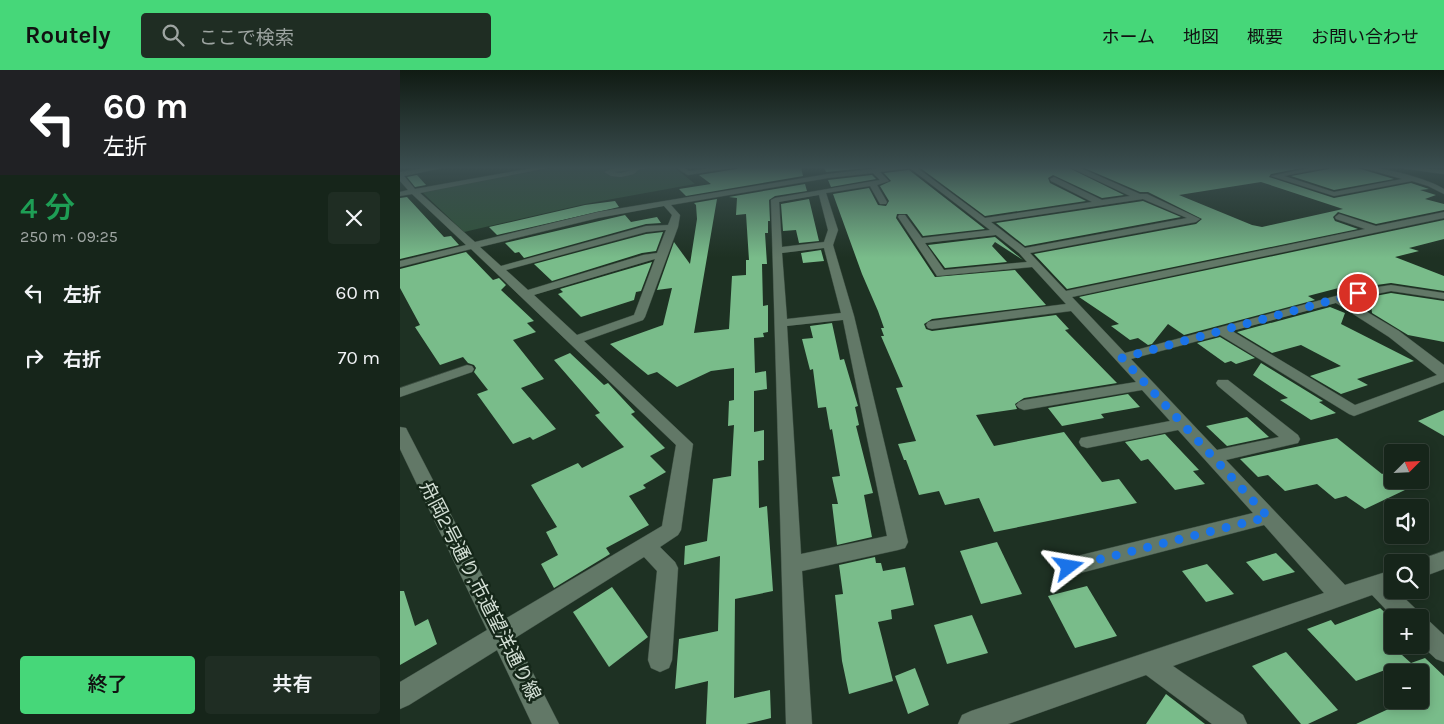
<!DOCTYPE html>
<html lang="ja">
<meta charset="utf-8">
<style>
body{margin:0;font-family:Karla,"Noto Sans JP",sans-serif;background:#1f2d23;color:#f1f3f6;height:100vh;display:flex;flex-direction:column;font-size:19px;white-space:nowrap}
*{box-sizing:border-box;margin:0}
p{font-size:16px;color:#9ea5a2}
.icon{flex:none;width:28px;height:28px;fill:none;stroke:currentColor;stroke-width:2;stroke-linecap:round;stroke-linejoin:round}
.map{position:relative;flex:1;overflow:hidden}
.sheet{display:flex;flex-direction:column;background:#16251a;width:400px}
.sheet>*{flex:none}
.top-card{background:#202124;color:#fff;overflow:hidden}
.needle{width:32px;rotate:66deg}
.buttons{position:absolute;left:984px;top:374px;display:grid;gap:10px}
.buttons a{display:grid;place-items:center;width:45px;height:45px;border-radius:5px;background:#16251a;box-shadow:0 2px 12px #0003,0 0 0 1px #354239;font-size:25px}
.pin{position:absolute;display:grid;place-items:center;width:42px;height:42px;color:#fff;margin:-21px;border:2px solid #fff;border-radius:50%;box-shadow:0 1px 5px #0007}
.me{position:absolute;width:55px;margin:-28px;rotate:76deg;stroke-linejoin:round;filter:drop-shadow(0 0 4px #0008)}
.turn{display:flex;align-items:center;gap:18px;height:105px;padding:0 20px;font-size:22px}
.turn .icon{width:65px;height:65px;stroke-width:2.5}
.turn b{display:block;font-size:35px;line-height:42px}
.round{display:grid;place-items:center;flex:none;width:52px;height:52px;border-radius:5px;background:#1f2d23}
.headline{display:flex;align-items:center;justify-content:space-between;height:85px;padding:0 20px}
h1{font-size:30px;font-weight:600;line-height:38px;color:#1e9e55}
.button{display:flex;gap:10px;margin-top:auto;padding:10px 20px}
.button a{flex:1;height:58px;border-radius:5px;background:#46d779;color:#111;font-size:20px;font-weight:600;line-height:58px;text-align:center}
.button a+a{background:#1f2d23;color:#f1f3f6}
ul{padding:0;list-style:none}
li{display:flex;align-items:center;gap:15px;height:65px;padding:0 20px}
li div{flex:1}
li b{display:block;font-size:19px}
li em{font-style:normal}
header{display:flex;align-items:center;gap:30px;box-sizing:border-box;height:70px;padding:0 25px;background:#46d779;color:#111}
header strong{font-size:24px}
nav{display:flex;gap:28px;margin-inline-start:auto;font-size:18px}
.search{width:350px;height:45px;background:#1f2d23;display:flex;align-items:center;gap:12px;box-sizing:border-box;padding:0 18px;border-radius:5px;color:#9ea5a2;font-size:19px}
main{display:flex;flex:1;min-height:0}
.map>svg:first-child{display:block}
.green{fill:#305339}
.building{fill:#79bc8a;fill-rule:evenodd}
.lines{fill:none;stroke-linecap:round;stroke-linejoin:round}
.minor-casing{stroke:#3c4d41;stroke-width:1}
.minor{fill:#627867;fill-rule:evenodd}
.route{stroke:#1a73e8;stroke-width:9;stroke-dasharray:0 16.2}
.labels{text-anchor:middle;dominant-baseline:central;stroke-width:5;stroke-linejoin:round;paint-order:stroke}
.near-street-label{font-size:19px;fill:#d4e0d6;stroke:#152719}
</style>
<header>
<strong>Routely</strong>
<div class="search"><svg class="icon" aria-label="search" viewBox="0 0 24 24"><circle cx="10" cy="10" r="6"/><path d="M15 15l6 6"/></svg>ここで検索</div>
<nav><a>ホーム</a><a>地図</a><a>概要</a><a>お問い合わせ</a></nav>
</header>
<main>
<section class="sheet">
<div class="top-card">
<div class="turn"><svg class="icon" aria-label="left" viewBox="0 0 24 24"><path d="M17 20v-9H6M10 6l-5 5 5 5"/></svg><div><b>60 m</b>左折</div></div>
</div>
<div class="headline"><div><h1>4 分</h1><p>250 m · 09:25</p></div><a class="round"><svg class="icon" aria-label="close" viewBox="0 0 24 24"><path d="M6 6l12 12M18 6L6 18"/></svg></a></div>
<ul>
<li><svg class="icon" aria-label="left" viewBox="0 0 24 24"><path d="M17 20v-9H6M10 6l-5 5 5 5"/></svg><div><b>左折</b></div><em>60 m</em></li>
<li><svg class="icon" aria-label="right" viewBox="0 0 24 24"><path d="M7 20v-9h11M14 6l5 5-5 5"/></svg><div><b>右折</b></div><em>70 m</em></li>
</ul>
<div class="button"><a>終了</a><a>共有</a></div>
</section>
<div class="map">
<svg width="1044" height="654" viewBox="0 0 1044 654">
<rect width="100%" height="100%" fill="#1e3123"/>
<polygon class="green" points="156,97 274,97 295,114 185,134 64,162 22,122"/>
<g class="building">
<polygon points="339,97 401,97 403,106 286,126 279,119 311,114 299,105 337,99"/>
<polygon points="424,97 475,97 426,102"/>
<polygon points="519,97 667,97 724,125 702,128 653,105 648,108 650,113 686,131 585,146"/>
<path d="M682,97H906L871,104L869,107L934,128L1011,113L1029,119L1020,120L1036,125L1025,129L1044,134V140L976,154L938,142L933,147L935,151L958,159L667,219L634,184L796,154L802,149L748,122H740ZM861,112L943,139L862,157L852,155L779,125Z"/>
<polygon points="931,97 954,97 994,109 934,120 891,106 929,99"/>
<polygon points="509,100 585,159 523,166 507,144 497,144 496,148 535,207 615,200 646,235 532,249 524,254 526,259 532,261 656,245 669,259 665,260 717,313 624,328 615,334 617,339 576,345 594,376 664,362 702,412 719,409 737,433 594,462 579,428 545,435 539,421 519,425 506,390 504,390 498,374 516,371 496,318 503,317 481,266 484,266 481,258 484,258 478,241 462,204 433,124 469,118 478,135 486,136 489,131 480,116 491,111 484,103"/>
<polygon points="17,105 26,115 15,117 7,107"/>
<polygon points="472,105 476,109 431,117 428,110"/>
<polygon points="405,114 407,121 375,126 369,130 370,151 368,151 368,163 365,163 367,194 362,194 363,236 368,235 368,262 363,263 364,267 354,268 355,303 366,301 367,319 354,321 354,362 364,360 364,390 358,391 359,438 367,436 373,521 335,529 334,628 370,620 371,648 346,654 306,654 308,611 275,619 279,569 318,561 320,486 284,495 285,476 307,471 313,409 331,406 334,355 328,356 329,331 334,330 334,298 311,301 277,317 257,302 248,305 210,274 263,255 272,218 257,220 274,172 290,194 297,149 296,135 294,133 317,129 294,263 329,259 332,206 346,205 346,190 349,190 346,144 336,145 337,128 329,127"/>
<polygon points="7,127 44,167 51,166 59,175 0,189 0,128"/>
<polygon points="409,129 419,171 399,173 396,160 383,161 381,134"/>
<polygon points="215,131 219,137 97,165 89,157 185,135"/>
<polygon points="743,131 781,147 625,176 596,153"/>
<polygon points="225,145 231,152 257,147 261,153 246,154 124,188 119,182 115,183 105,173"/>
<polygon points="1044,150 1044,169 1009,178 1019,181 995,187 1044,206 1044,221 991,213 969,216 969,210 908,226 915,230 784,265 768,254 752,274 748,275 738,268 730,270 711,256 719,254 679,227"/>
<polygon points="263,162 256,181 242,183 152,211 134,194 246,164"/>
<polygon points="595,167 623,190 595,172 592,176 607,192 545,198 528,175"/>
<polygon points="421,180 424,191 403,193 401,183"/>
<polygon points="66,182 93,210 99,208 106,215 101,220 134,251 127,253 136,262 113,270 144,309 121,318 156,359 133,370 130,367 113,374 77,324 88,320 74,302 76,298 74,295 68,293 63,287 40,295 15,257 20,255 0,218 0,199"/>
<polygon points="252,192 241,221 236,222 234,230 181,247 158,224 163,222 160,219"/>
<polygon points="991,223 1044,231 1044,272 1008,265 972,243 970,227"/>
<polygon points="930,237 945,243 941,254 1014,291 957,309 968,315 941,324 910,306 941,296 901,275 872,283 837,262"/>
<polygon points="432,253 440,290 444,289 458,336 455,337 459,355 456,356 473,423 464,425 472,467 437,475 432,434 438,434 432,407 440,406 432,359 430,360 426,337 418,338 413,299 410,300 402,269 413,268 410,256"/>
<polygon points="820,267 855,288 836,294 831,291 825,293 797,273"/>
<polygon points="170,283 204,315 208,313 235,342 231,344 265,378 250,386 266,402 243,415 246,418 229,426 249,455 206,478 210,484 154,518 141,494 158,485 146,462 157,457 131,415 178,393 182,398 224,377 195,345 200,343 154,290"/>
<polygon points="861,293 923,331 919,332 936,343 911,350 880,330 888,328 853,305"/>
<polygon points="728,324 740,337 701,344 704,348 662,356 648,338"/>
<polygon points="1044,340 1044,366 1018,351"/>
<polygon points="847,347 869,367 827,376 806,356"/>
<polygon points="765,364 799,400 793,401 805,414 775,420 748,389 741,391 725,372"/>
<polygon points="937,368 982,404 992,399 992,410 1026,410 965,439 946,426 935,429 917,414 885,421 868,405 858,407 840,389"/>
<polygon points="597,472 622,524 581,534 560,481"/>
<polygon points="876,483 895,502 863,511 846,492"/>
<polygon points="475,487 476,493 481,493 483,501 505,497 514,535 491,540 492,549 478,552 493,611 449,624 442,591 435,525 443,524 439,495"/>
<polygon points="807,494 834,524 806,532 782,501"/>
<polygon points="687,516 717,566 675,578 648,526"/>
<polygon points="212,517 248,567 209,597 173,542"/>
<polygon points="0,521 4,521 15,556 28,549 37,574 0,595"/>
<polygon points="980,538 992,549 992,576 1011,593 1025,588 1044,606 1044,654 956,654 1008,630 1020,630 1020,602 992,602 992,608 985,600 956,611 907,559 931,550 935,555"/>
<polygon points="572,545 588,583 547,594 534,555"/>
<polygon points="886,582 938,640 908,654 901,654 852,596"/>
<polygon points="515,598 529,635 508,644 495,606"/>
<polygon points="766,624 805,654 746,654"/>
</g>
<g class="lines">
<g class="minor-casing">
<g id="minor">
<path d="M31,97H47L4,106L15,119L138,97H153L20,123L75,172L198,142L428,104L490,97H516L585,148L692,132L651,111L650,109L654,107L702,130L730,126L669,97H678L740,124H747L800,149L796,152L630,183L666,221L965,159L936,149L935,147L939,144L976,156L1044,142V148L672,227L725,283L958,220L991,215L1044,223V229L991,221L947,230L999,261L1044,295V312L954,346L949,344L820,265L731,289L817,380L879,367L818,316L816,313L818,310H828L898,365L900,369L898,373L826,390L945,515L992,500V520H996L1018,541L1021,548L1028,550L1044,565V592L1036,589L1020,574V548H994L972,525L773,596L843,645L847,654H812L746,605L608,654H558L562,645L571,641L924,523L864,455L669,506L662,503L659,497L662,491L669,488L853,443L778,360L687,378L681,376L679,372L681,368L770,351L742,320L624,340L619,338L616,335L619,332L624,330L736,312L671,241L532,259L528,258L526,255L528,252L532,251L666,234L632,197L537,206L498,147L499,145H505L522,168L590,160L510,98L480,102L489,111L477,115L487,132L486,134H480L470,116L426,123L438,160L433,175L454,246L508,472L505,478L498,480L402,501L412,654H386L371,130L375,128L480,110L473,103L428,108L271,135L280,145L278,157L245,247L243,250L184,271L293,374L281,460L278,465L260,477L275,492L278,498L272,590L269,598L260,602L251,598L248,590L257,501L244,487L115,568L159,654H132L97,580L9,635L0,639V612L87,560L0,379V357L6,358L8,362L105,549L262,456L276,375L71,179L0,197V191L66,175L12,124L0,126V122L8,120L0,111V102ZM419,125L428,160L424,172L382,177L379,132ZM743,129L787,148L625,178L591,152ZM264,136L272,145L268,155L246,156L101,196L80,177L198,148ZM266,160L257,183L243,185L128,220L106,200L246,162ZM596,165L619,183L627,192L544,200L525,173ZM424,178L441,243L387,249L382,183ZM255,189L234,245L177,265L134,225ZM936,233L989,267L1037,305L955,335L832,261ZM443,250L487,466L401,484L387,256Z"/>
<path d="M217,97H252L238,100L234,104L221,107L211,106L204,102ZM231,100L221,103L214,102Z"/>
<polygon points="275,97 283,97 289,101 319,97 337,97 288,105"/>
<path d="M914,97H929L884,106L934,122L1002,109L960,97C980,96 1027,108 1044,119V124L1028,116L1012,111L934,126L871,106Z"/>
<polygon points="1002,97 1044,100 1044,104 1006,99"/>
<polygon points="67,295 72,296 74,299 72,302 0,327 0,318"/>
<polygon points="1044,481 1044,499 1020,508 1020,492 1013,492"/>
</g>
</g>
<use href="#minor" class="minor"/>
</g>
<linearGradient id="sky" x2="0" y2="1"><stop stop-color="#101b13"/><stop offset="0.52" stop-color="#3b4e50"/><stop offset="1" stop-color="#3b4e50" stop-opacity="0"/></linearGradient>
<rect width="1044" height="188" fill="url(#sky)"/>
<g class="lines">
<polyline class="route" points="669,497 868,447 722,288 958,223"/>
</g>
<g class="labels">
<g class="near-street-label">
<text transform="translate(80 521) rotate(63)">舟岡2号通り,市道望洋通り線</text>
</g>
</g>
</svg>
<div class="buttons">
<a><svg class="needle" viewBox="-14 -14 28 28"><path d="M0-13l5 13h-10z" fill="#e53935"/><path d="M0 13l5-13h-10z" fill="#9ea5a2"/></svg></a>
<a><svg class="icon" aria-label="sound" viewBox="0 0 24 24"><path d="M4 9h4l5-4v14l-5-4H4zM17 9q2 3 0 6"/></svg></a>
<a><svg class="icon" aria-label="search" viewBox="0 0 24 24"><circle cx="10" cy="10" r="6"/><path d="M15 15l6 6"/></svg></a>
<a>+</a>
<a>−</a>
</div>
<div class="pin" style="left:958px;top:223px;background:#d93025"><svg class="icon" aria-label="arrive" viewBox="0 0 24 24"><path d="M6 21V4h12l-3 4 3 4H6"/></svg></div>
<svg class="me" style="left:669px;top:497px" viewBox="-20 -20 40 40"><path d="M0-17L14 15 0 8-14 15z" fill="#1a73e8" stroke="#fff" stroke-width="4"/></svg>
</div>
</main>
